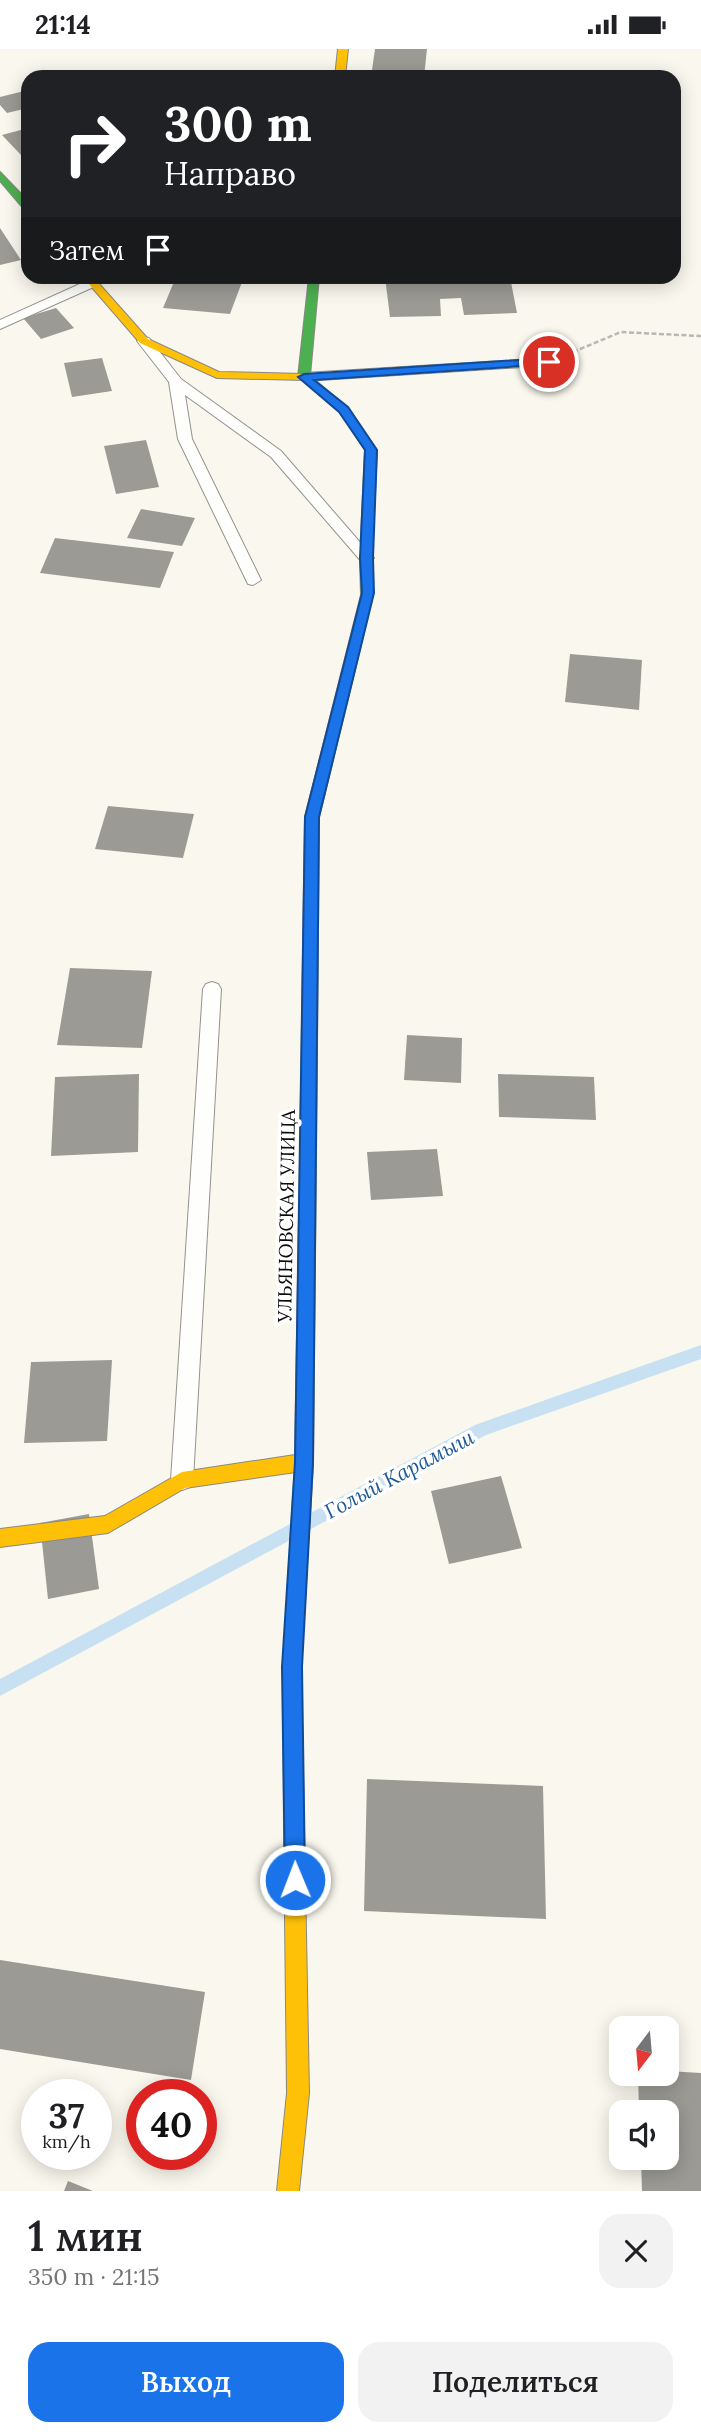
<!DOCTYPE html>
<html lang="ru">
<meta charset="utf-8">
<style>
body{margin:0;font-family:Lora,serif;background:#f2f2f2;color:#202124;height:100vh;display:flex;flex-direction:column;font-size:26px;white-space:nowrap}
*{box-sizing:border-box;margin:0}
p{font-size:23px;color:#757577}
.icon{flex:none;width:38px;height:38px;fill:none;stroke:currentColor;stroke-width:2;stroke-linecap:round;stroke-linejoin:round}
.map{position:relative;height:2142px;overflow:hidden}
.side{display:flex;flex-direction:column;background:#fff;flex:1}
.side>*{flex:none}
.guide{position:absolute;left:21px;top:21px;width:660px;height:214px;border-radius:21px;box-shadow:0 4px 18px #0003;background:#202124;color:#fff;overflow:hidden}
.needle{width:46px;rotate:196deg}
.fabs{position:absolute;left:609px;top:1967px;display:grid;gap:14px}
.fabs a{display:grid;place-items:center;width:70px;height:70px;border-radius:14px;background:#fff;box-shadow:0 4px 18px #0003;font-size:35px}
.speed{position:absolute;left:21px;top:2030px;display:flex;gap:14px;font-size:35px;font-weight:700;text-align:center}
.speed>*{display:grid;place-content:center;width:91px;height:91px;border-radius:50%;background:#fff;box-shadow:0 4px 18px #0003;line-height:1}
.speed small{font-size:18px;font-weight:400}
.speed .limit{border:10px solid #d22;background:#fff;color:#111}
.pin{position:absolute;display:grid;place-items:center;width:60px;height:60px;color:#fff;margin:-30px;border:4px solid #fff;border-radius:50%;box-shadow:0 2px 7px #0007}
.me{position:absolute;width:77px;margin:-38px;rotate:359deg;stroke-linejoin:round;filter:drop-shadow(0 0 5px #0008)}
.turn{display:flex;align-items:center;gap:24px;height:147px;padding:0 28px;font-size:32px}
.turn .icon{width:91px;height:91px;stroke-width:2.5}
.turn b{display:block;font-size:49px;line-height:60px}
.then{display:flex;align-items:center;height:66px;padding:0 28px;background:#0003;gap:14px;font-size:26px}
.round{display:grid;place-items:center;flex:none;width:74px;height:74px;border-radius:21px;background:#f2f2f2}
.summary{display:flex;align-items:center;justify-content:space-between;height:119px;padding:0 28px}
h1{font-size:42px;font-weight:600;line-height:52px}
.primary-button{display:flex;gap:14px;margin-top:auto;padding:14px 28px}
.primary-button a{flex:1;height:80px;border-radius:21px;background:#1a73e8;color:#fff;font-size:28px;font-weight:600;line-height:80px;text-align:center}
.primary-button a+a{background:#f2f2f2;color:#202124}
.status{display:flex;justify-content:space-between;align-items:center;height:49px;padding:0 35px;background:#fff;direction:ltr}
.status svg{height:19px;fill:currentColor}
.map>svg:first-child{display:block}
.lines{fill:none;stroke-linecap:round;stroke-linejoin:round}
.stream{fill:#c7e0f2;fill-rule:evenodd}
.building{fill:#9c9a95}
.lane-casing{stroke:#93928d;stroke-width:2}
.fast-casing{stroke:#898884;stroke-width:2}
.slow-casing{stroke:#898884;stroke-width:2}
.jam-casing{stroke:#898884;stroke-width:2}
.path{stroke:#b7b7b5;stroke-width:2.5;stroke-dasharray:5 2.5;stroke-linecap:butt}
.lane{fill:#fefefc;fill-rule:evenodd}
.fast{fill:#4caf50;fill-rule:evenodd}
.slow{fill:#ffc107;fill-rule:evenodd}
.jam{fill:#c62828;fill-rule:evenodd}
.route{fill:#1a73e8;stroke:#114b97;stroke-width:2}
.labels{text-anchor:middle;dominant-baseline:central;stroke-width:7;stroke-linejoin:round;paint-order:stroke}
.street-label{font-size:19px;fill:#0b0b0b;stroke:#fff}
.water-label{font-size:21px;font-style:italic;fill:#1c5995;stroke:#fff}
</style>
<div class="status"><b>21:14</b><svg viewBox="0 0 49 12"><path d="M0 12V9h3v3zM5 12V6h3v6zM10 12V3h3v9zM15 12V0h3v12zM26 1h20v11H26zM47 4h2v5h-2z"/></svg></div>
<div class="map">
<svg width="701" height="2142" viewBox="0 0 701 2142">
<rect width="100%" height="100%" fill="#faf8ee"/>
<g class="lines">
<polygon class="stream" points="701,1296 701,1310 486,1386 0,1647 0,1630 475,1376"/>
</g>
<g class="building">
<polygon points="375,0 427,0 424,28 371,28"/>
<polygon points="28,41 28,59 7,64 0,56 0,48"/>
<polygon points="28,79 28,104 21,106 2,86"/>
<polygon points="0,179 21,211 0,216"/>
<polygon points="176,228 242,233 230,265 163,259"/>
<polygon points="385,228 510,228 517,264 464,266 461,249 440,250 441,267 390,268"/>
<polygon points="56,259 74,279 41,290 23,269"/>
<polygon points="102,309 112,342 72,348 64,314"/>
<polygon points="146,391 159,438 116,445 104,397"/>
<polygon points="141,460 195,469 182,497 127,489"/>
<polygon points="55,489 174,503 160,539 40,524"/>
<polygon points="570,605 642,611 639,661 565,653"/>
<polygon points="108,757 194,765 183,809 95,800"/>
<polygon points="70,919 152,922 142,999 57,996"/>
<polygon points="407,986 462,989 461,1034 404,1031"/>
<polygon points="139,1025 138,1103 51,1107 55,1028"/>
<polygon points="498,1025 594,1028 596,1071 499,1068"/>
<polygon points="437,1100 443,1147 371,1151 367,1103"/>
<polygon points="112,1311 107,1392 24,1394 31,1313"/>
<polygon points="501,1427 522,1499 449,1515 431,1442"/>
<polygon points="89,1465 99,1540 48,1550 40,1474"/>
<polygon points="367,1730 543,1737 546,1870 364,1862"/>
<polygon points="0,1911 205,1943 191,2031 0,2000"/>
<polygon points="667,2022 701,2024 701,2142 642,2142 641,2109 667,2109 667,2063 639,2063 638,2025 667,2025"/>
<polygon points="68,2132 93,2142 64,2142"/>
</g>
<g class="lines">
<g class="lane-casing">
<g id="lane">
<polygon points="93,229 100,233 98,236 0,280 0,271"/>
<polygon points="144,288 149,289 181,330 281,402 371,506 374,509 371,512 361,512 271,408 185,346 192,390 261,531 253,536 248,535 178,390 169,333 137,292"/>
<polygon points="549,309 554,310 554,316 304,332 297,328 304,324"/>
<polygon points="212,933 218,935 221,940 193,1431 190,1438 182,1441 174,1438 171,1431 203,940 206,935"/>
</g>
</g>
<g class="fast-casing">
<g id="fast">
<polygon points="0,123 28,152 28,161 24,160 0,132"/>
<polygon points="309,228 319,228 310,327 348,359 377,401 372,509 373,546 367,550 361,546 360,509 365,401 340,363 298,328"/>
<polygon points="304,1407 310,1409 313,1415 301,1618 304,1779 301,1786 294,1789 287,1786 284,1779 283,1618 295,1415 298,1409"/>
</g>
</g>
<g class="slow-casing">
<g id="slow">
<polygon points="338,0 348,0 345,28 335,28"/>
<polygon points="83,228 93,228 148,290 219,323 304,325 310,328 304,331 217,329 140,294"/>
<polygon points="308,1103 314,1105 316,1110 313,1415 310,1421 185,1439 108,1484 0,1498 0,1480 105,1467 182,1423 295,1406 300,1110 302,1105"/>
<polygon points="294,1769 301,1772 304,1779 309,2044 299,2142 277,2142 287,2044 284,1779 287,1772"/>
</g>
</g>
<g class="jam-casing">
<polygon id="jam" points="367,542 373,546 319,768 316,1110 314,1115 302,1115 300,1110 305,768 361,546"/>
</g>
<polyline class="path" points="573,303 621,283 701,287"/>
<use href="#lane" class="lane"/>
<use href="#fast" class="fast"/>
<use href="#slow" class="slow"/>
<use href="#jam" class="jam"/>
</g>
<polygon class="route" points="549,309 555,313 553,315 314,331 348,358 377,401 373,509 374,544 319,768 313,1413 302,1618 305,1831 302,1838 295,1841 288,1838 285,1831 282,1618 295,1413 305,768 362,544 360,509 365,401 339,363 298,328 304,325"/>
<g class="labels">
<g class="street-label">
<text transform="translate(286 1167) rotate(-89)">УЛЬЯНОВСКАЯ УЛИЦА</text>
</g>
<g class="water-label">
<text transform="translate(399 1425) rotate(-28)">Голый Карамыш</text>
</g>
</g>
</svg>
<div class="fabs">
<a><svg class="needle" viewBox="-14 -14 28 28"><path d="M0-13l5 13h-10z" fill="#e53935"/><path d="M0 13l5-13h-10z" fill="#757577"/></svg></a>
<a><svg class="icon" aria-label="sound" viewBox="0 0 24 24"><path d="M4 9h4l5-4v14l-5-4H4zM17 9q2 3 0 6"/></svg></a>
</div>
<div class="speed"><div>37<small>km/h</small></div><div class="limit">40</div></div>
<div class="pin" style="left:549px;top:313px;background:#d93025"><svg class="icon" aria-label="arrive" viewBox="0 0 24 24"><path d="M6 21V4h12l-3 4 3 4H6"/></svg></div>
<svg class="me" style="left:295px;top:1831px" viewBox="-20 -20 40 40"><circle r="17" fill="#1a73e8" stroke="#fff" stroke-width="3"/><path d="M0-11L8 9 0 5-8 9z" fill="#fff"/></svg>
<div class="guide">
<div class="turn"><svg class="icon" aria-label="right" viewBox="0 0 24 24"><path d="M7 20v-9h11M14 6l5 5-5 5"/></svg><div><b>300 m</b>Направо</div></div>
<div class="then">Затем<svg class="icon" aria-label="arrive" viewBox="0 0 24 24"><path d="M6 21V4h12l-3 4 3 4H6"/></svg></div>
</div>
</div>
<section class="side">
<div class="summary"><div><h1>1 мин</h1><p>350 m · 21:15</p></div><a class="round"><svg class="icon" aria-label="close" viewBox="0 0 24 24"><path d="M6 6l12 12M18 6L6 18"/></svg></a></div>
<div class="primary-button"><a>Выход</a><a>Поделиться</a></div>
</section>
